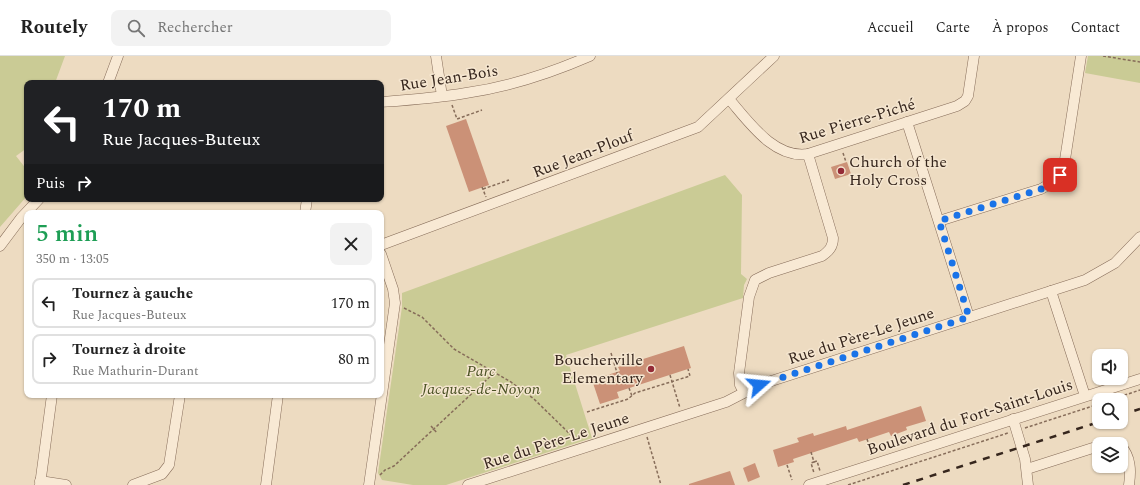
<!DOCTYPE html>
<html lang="fr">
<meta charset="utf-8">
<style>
body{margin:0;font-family:Spectral,serif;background:#f2f2f2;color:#222;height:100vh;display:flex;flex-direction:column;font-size:15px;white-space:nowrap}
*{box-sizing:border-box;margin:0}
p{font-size:13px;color:#767676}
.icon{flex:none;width:22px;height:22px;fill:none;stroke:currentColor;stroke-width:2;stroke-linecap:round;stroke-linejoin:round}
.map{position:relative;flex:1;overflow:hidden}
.drawer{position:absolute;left:24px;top:154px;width:360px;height:188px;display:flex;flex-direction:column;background:#fff;border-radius:8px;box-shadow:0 1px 3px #0004}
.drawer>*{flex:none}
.hud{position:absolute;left:24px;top:24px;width:360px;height:122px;border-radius:8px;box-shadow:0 1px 3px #0004;background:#202124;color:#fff;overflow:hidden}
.controls{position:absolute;left:1092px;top:293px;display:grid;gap:8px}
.controls a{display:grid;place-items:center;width:36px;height:36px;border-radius:8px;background:#fff;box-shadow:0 1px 3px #0004;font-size:20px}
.pin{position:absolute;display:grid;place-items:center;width:34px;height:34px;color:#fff;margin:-17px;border-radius:8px;box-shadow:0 2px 6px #0006}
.me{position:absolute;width:44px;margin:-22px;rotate:72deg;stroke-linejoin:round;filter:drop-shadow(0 0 3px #0008)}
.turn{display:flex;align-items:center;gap:14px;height:84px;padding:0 12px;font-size:18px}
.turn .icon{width:52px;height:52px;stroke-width:2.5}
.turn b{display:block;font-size:28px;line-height:34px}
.then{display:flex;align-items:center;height:38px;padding:0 12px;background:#0003;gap:8px;font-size:15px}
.round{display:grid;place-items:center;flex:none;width:42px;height:42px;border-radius:8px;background:#f2f2f2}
.summary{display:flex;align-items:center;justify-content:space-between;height:68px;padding:0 12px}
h1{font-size:24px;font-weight:600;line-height:30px;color:#1e9e55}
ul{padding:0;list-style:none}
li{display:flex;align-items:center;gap:12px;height:50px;margin:0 8px 6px;padding:0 4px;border:2px solid #e0e0e0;border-radius:8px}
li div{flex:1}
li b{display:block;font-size:15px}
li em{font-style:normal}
header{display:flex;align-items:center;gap:24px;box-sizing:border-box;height:56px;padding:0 20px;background:#fff;border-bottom:1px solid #e0e0e0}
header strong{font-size:19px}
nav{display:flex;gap:22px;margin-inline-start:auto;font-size:14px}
.search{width:280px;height:36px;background:#f2f2f2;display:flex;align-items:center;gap:10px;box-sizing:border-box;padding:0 14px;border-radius:8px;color:#767676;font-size:15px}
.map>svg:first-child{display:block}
.green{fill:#cacb95}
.building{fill:#cb9177}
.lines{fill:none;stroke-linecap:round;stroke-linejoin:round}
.minor-casing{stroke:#866c59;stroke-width:11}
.path{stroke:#866c59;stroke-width:1.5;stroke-dasharray:3 2;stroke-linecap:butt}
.minor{stroke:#f8e9d4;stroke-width:10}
.rail{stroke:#36261d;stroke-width:2.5;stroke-dasharray:7 7;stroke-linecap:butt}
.route{stroke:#1a73e8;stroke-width:7;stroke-dasharray:0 12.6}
.poi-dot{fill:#942a36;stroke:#f5e6d0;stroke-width:1.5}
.labels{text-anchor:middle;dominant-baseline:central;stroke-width:3;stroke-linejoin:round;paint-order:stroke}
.street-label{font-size:16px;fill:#36261d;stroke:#f5e6d0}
.poi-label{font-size:16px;fill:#36261d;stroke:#f5e6d0;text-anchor:start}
.park-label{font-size:16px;font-style:italic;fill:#4b5224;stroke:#f5e6d0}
</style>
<header>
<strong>Routely</strong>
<div class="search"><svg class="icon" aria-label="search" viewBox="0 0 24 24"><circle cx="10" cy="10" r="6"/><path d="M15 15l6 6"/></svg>Rechercher</div>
<nav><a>Accueil</a><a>Carte</a><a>À propos</a><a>Contact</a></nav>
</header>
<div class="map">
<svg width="1140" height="429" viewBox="0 0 1140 429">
<rect width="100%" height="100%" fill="#eddbc1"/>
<g class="green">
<polygon points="0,0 65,0 55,27 27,27 27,92 16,100 27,114 27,140 0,171"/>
<polygon points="1088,0 1140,0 1140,27 1085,17"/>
<polygon points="725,119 742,139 741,218 747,223 744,229 743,242 566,299 592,382 446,429 413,429 382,424 378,417 402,251 402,237"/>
</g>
<g class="building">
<polygon points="466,63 489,129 469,136 446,70"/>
<polygon points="847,106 851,118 835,123 831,111"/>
<polygon points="684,290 691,312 617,336 619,342 600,348 592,324 620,315 618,311"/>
<polygon points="921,350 926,365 906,371 907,374 891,380 889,376 859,386 857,382 793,403 794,406 778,411 773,394 799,386 797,382 813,377 814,380 846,370 847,374"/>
<polygon points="755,407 760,421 748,426 743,412"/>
<polygon points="730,415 735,429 689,429 689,428"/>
</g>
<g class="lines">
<g class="minor-casing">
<g id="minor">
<polyline points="436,0 442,40"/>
<polyline points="108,27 118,0"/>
<path d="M729,43C749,66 774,103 808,98L957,50L965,45L968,40L974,0"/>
<path d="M381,46C409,44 438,42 466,37C508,31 551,17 590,0"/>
<polyline points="907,66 969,261"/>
<polyline points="305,157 307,143"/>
<path d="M939,165L1041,133C1052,127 1059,122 1064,110L1081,0"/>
<polyline points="381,189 698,71 774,0"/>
<polyline points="0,190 21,162 39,143"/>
<polyline points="1051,235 1085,340"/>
<path d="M744,336L740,329L739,317L749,241L755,224L769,217L822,200C829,195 833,191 833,182L808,98"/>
<polyline points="1013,363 1025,403 1028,429"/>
<polyline points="1106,388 1118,388"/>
<path d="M1121,390C1131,401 1131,415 1129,429"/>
<polyline points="1027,413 1099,390"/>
<polyline points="40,425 66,429"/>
<polyline points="40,429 52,339"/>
<polyline points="133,429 162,418 169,409 180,339"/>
<polyline points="266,429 278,339"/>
<polyline points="369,429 395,247 393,233 381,198"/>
<polyline points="468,429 726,346 759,329 1085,224 1115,207 1140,181"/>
<polyline points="809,429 1140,323"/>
</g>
</g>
<g class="path">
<polyline points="1103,0 1140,6"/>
<polyline points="452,49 457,63 482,54"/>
<polyline points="843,97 846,106"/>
<polyline points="482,131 486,141"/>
<polyline points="483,133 509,124"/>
<polyline points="404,252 422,261 454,293 511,326 534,343 577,385"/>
<polyline points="611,297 618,320"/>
<polyline points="670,319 680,352"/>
<polyline points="629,332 632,340"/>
<polyline points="1110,344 1140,334"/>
<polyline points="587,356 628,343 635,337 690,320 688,313"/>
<polyline points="431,370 437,377"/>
<polyline points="1025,372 1099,348"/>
<polyline points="647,381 661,429"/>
<polyline points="867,383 872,398"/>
<polyline points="811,396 814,406 811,407 814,417"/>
<polyline points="814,406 817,405 820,415"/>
<polyline points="787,409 792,424"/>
<polyline points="380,419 385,414 394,410 495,316"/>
<polyline points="848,429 1008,377"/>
</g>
<use href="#minor" class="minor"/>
<g class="rail">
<polyline points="1121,359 1140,353"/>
<polyline points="903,429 1099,366"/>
</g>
</g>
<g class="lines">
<polyline class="route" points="759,329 969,261 939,165 1041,133 1052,127 1060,119"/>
</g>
<g class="poi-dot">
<circle cx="841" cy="115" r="4"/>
<circle cx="651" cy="313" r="4"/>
</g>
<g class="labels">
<g class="street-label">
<text transform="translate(449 22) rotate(-9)">Rue Jean-Bois</text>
<text transform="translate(857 65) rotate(-17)">Rue Pierre-Piché</text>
<text transform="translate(583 98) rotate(-21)">Rue Jean-Plouf</text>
<text transform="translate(861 280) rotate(-18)">Rue du Père-Le Jeune</text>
<text transform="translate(970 361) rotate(-18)">Boulevard du Fort-Saint-Louis</text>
<text transform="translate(556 385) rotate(-18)">Rue du Père-Le Jeune</text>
</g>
<g class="poi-label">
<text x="849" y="106">Church of the<tspan x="849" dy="18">Holy Cross</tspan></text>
<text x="643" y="304" text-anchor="end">Boucherville<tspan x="643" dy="18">Elementary</tspan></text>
</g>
<g class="park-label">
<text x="481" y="315">Parc<tspan x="481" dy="18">Jacques-de-Noyon</tspan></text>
</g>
</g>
</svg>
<div class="controls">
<a><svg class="icon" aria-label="sound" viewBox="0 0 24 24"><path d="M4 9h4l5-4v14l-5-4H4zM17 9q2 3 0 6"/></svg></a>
<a><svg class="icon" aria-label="search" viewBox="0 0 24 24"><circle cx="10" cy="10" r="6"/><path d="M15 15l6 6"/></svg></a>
<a><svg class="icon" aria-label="layers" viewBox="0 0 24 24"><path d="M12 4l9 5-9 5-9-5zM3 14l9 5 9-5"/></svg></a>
</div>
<div class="pin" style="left:1060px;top:119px;background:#d93025"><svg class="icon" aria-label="arrive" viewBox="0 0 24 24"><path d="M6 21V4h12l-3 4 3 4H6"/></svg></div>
<svg class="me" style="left:759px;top:329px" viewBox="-20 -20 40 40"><path d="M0-17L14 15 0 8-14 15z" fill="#1a73e8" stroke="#fff" stroke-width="4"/></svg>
<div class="hud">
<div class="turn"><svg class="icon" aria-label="left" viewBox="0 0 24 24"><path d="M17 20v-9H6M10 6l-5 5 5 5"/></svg><div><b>170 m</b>Rue Jacques-Buteux</div></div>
<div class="then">Puis<svg class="icon" aria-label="right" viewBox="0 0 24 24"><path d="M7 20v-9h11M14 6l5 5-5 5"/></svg></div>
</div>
<section class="drawer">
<div class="summary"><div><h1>5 min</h1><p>350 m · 13:05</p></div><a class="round"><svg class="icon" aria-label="close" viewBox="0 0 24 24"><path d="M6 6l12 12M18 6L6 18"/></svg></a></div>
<ul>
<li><svg class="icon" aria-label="left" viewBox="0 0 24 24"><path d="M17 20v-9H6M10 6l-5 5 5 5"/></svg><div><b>Tournez à gauche</b><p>Rue Jacques-Buteux</p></div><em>170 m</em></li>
<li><svg class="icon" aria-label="right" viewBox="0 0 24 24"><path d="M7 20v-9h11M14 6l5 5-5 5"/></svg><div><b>Tournez à droite</b><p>Rue Mathurin-Durant</p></div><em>80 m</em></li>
</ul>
</section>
</div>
